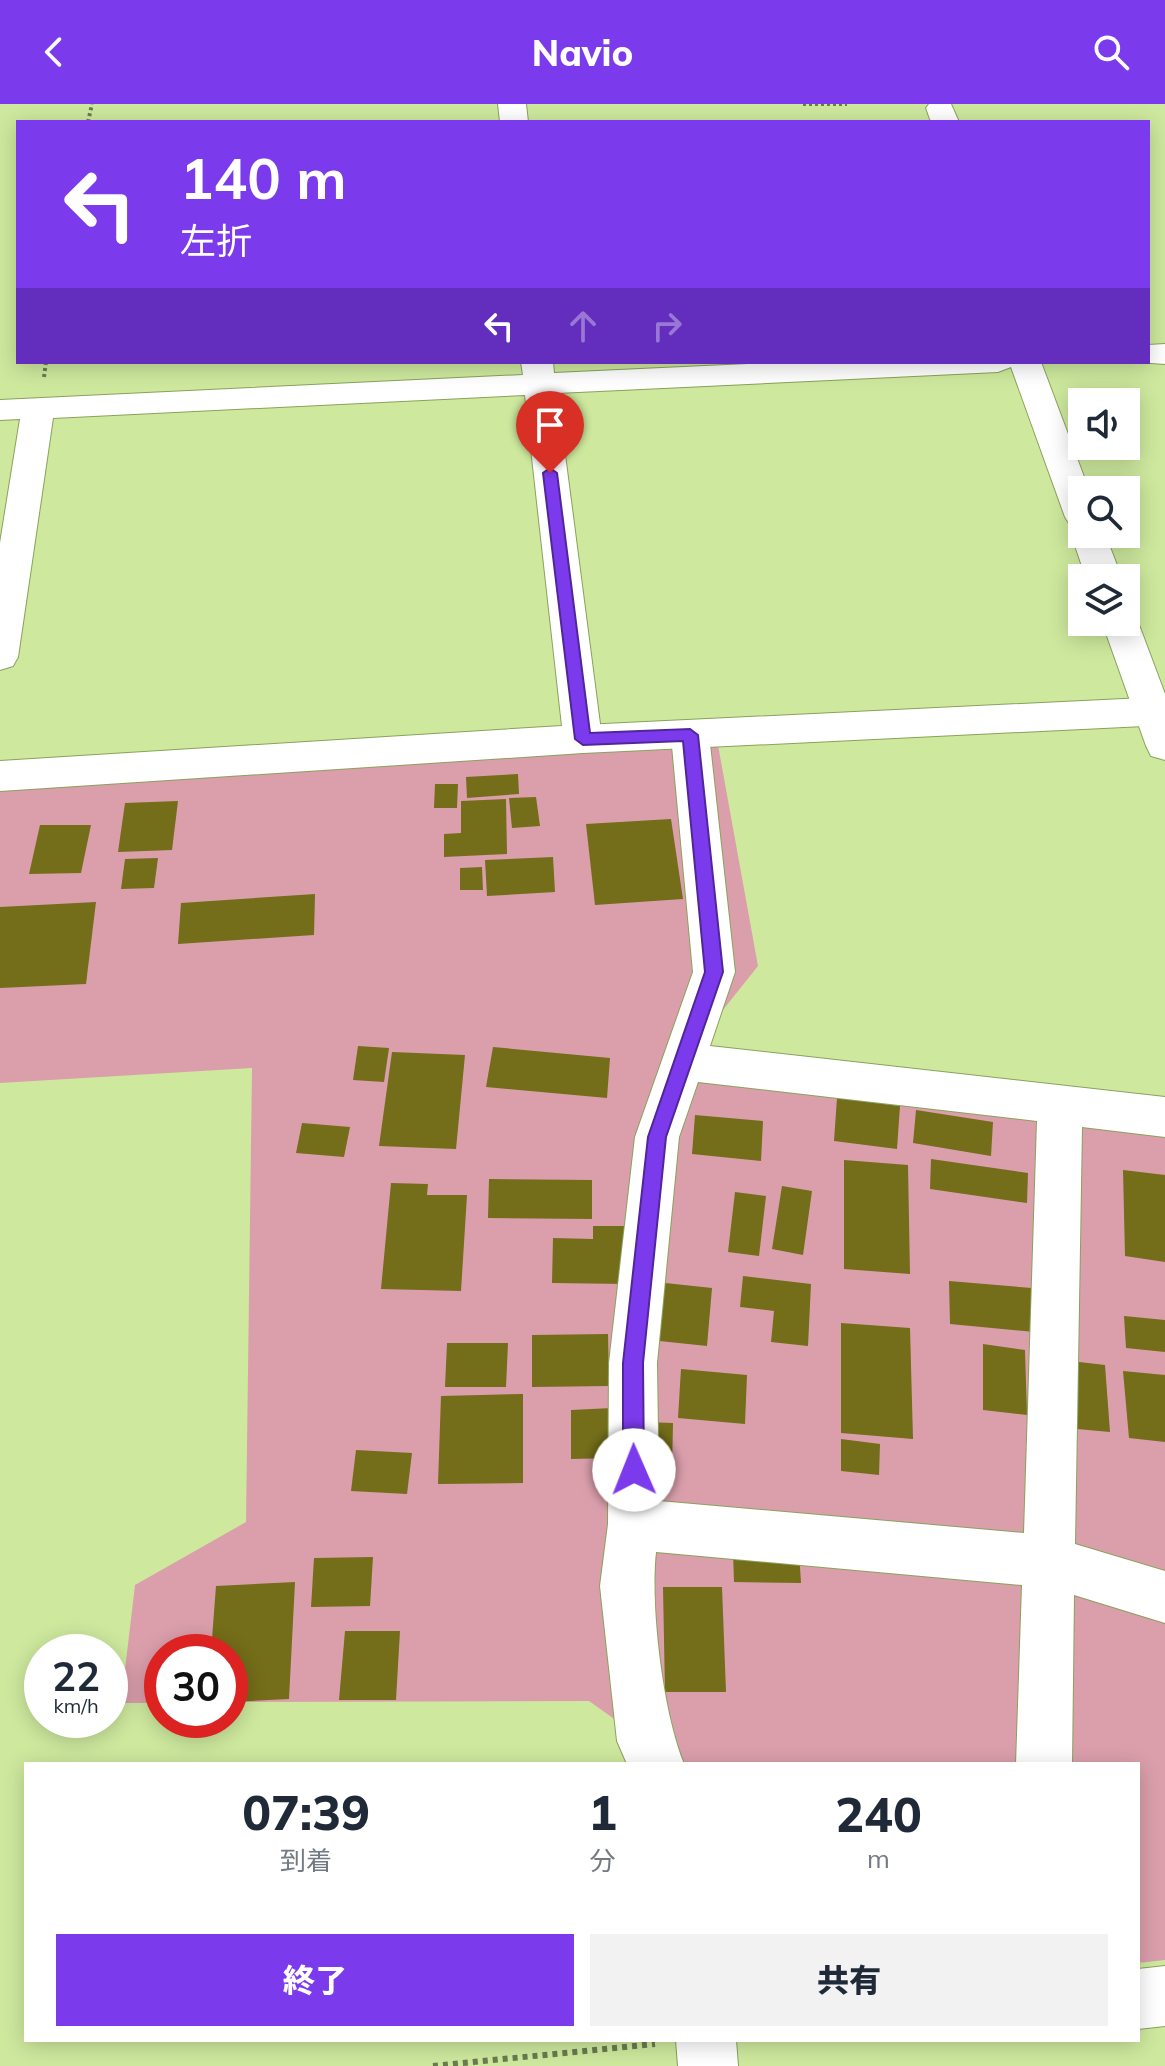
<!DOCTYPE html>
<html lang="ja">
<meta charset="utf-8">
<style>
body{margin:0;font-family:Mulish,"Noto Sans JP",sans-serif;background:#f2f2f3;color:#1f2937;height:100vh;display:flex;flex-direction:column;font-size:30px;white-space:nowrap}
*{box-sizing:border-box;margin:0}
p{font-size:26px;color:#747a83}
.icon{flex:none;width:44px;height:44px;fill:none;stroke:currentColor;stroke-width:2;stroke-linecap:round;stroke-linejoin:round}
.map{position:relative;flex:1;overflow:hidden}
.details{position:absolute;left:24px;top:1658px;width:1116px;height:280px;display:flex;flex-direction:column;background:#fff;border-radius:0px;box-shadow:0 4px 20px #0003}
.details>*{flex:none}
.top-card{position:absolute;left:16px;top:16px;width:1134px;height:244px;border-radius:0px;box-shadow:0 4px 20px #0003;background:#7c3aed;color:#fff;overflow:hidden}
.tools{position:absolute;left:1068px;top:284px;display:grid;gap:16px}
.tools a{display:grid;place-items:center;width:72px;height:72px;border-radius:0px;background:#fff;box-shadow:0 4px 20px #0003;font-size:40px}
.speed{position:absolute;left:24px;top:1530px;display:flex;gap:16px;font-size:40px;font-weight:700;text-align:center}
.speed>*{display:grid;place-content:center;width:104px;height:104px;border-radius:50%;background:#fff;box-shadow:0 4px 20px #0003;line-height:1}
.speed small{font-size:20px;font-weight:400}
.speed .limit{border:12px solid #d22;background:#fff;color:#111}
.pin{position:absolute;display:grid;place-items:center;width:68px;height:68px;color:#fff;margin:-82px -34px;border-radius:50% 50% 50% 0;rotate:-45deg;box-shadow:0 0 8px #0007}
.pin .icon{rotate:45deg}
.me{position:absolute;width:88px;margin:-44px;rotate:359deg;stroke-linejoin:round;filter:drop-shadow(0 0 6px #0008)}
.turn{display:flex;align-items:center;gap:28px;height:168px;padding:0 32px;font-size:36px}
.turn .icon{width:104px;height:104px;stroke-width:2.5}
.turn b{display:block;font-size:56px;line-height:68px}
.lanes{display:flex;align-items:center;height:76px;padding:0 32px;background:#0003;justify-content:center;gap:40px;direction:ltr}
.lanes .off{opacity:.35}
.eta{display:flex;justify-content:space-evenly;align-items:center;height:136px;text-align:center}
.eta b{font-size:48px;font-weight:800;line-height:56px}
.cta{display:flex;gap:16px;margin-top:auto;padding:16px 32px}
.cta a{flex:1;height:92px;border-radius:0px;background:#7c3aed;color:#fff;font-size:32px;font-weight:800;line-height:92px;text-align:center}
.cta a+a{background:#f2f2f3;color:#1f2937}
header{display:flex;justify-content:space-between;align-items:center;height:104px;padding:0 32px;background:#7c3aed;color:#fff;font-size:36px;font-weight:800}
.map>svg:first-child{display:block}
.green{fill:#db9fac}
.building{fill:#746d19}
.lines{fill:none;stroke-linecap:round;stroke-linejoin:round}
.minor-casing{stroke:#89a25b;stroke-width:2}
.tertiary-casing{stroke:#89a25b;stroke-width:2}
.path-far1{stroke:#6a7b4e;stroke-width:4;stroke-dasharray:3 3;stroke-linecap:butt}
.path{stroke:#6a7b4e;stroke-width:6;stroke-dasharray:5 5;stroke-linecap:butt}
.minor{fill:#fff;fill-rule:evenodd}
.tertiary{fill:#fff;fill-rule:evenodd}
.route{fill:#7c3aed;stroke:#51269a;stroke-width:2}
</style>
<header><svg class="icon" aria-label="back" viewBox="0 0 24 24"><path d="M15 5l-7 7 7 7"/></svg>Navio<svg class="icon" aria-label="search" viewBox="0 0 24 24"><circle cx="10" cy="10" r="6"/><path d="M15 15l6 6"/></svg></header>
<div class="map">
<svg width="1165" height="1962" viewBox="0 0 1165 1962">
<rect width="100%" height="100%" fill="#cee99e"/>
<polygon class="green" points="716,630 758,862 683,956 1165,1022 1165,1856 1138,1859 1138,1660 650,1660 645,1637 589,1597 230,1598 230,1548 162,1548 162,1599 121,1599 135,1481 246,1418 252,964 0,979 0,672"/>
<g class="building">
<polygon points="518,670 519,690 467,694 466,673"/>
<polygon points="435,680 458,680 457,704 434,704"/>
<polygon points="536,693 540,722 512,724 509,694"/>
<polygon points="506,695 507,750 444,753 444,730 461,729 461,697"/>
<polygon points="178,697 172,746 118,748 125,699"/>
<polygon points="671,715 683,795 595,801 586,720"/>
<polygon points="40,721 91,721 81,769 29,770"/>
<polygon points="553,753 555,788 487,792 485,756"/>
<polygon points="158,754 154,784 121,785 125,755"/>
<polygon points="482,763 483,786 460,786 460,764"/>
<polygon points="315,790 314,831 178,840 181,799"/>
<polygon points="96,798 86,880 0,884 0,803"/>
<polygon points="358,942 389,944 384,978 353,976"/>
<polygon points="493,943 610,954 607,994 486,983"/>
<polygon points="392,948 465,951 456,1045 379,1042"/>
<polygon points="837,994 900,1002 897,1045 834,1037"/>
<polygon points="916,1006 993,1018 991,1052 913,1039"/>
<polygon points="695,1011 763,1017 761,1057 692,1050"/>
<polygon points="302,1019 350,1023 344,1053 296,1049"/>
<polygon points="931,1055 1028,1069 1027,1099 930,1085"/>
<polygon points="844,1056 908,1061 910,1170 844,1165"/>
<polygon points="1123,1066 1165,1071 1165,1158 1125,1152"/>
<polygon points="489,1075 592,1076 592,1115 488,1114"/>
<polygon points="391,1079 428,1080 427,1091 467,1091 461,1187 381,1185"/>
<polygon points="782,1082 812,1087 803,1151 772,1145"/>
<polygon points="735,1088 766,1092 759,1152 728,1148"/>
<polygon points="593,1122 626,1122 626,1180 552,1179 553,1134 593,1135"/>
<polygon points="743,1172 811,1180 808,1242 771,1238 774,1207 740,1203"/>
<polygon points="949,1177 1032,1184 1035,1228 950,1220"/>
<polygon points="656,1178 712,1184 707,1242 650,1236"/>
<polygon points="1124,1212 1165,1216 1165,1248 1126,1244"/>
<polygon points="841,1219 910,1224 913,1335 841,1329"/>
<polygon points="608,1230 609,1282 532,1283 532,1231"/>
<polygon points="447,1239 508,1239 506,1283 445,1283"/>
<polygon points="983,1240 1025,1246 1027,1311 983,1306"/>
<polygon points="1062,1256 1105,1261 1110,1328 1066,1324"/>
<polygon points="681,1265 747,1271 745,1320 678,1314"/>
<polygon points="1123,1267 1165,1271 1165,1338 1129,1334"/>
<polygon points="523,1290 523,1379 438,1380 441,1292"/>
<polygon points="612,1304 614,1354 571,1355 571,1306"/>
<polygon points="645,1318 673,1319 672,1367 643,1366"/>
<polygon points="841,1335 880,1340 879,1371 841,1367"/>
<polygon points="356,1346 412,1349 407,1390 351,1387"/>
<polygon points="733,1447 799,1447 801,1479 734,1478"/>
<polygon points="373,1453 370,1502 311,1503 314,1454"/>
<polygon points="295,1478 289,1595 230,1598 230,1548 211,1548 216,1482"/>
<polygon points="663,1483 722,1483 726,1588 665,1588"/>
<polygon points="345,1527 400,1527 396,1596 339,1596"/>
</g>
<g class="lines">
<g class="minor-casing">
<g id="minor">
<polygon points="498,0 526,0 528,18 500,18"/>
<polygon points="929,0 951,0 959,18 931,18 926,4"/>
<polygon points="1165,240 1165,260 1137,258 1148,258 1148,241"/>
<polygon points="521,258 553,258 554,269 789,258 1041,258 1089,386 1082,386 1082,430 1105,430 1122,474 1086,474 1071,430 1075,423 1070,421 1065,413 1011,263 998,268 557,289 602,635 596,645 583,649 0,687 0,657 562,622 525,291 53,314 18,553 13,562 0,566 0,439 20,315 0,316 0,296 523,271"/>
<polygon points="1126,507 1133,509 1138,518 1165,590 1165,656 1151,652 1146,642 1102,518 1126,518"/>
<path d="M690,617L703,621L709,631L735,868L710,942L1165,993V1033L1082,1023L1075,1440L1165,1467V1519L1074,1491L1072,1660H1016L1022,1481L656,1448C650,1503 663,1609 684,1660H627L617,1637L600,1482L608,1420L609,1259L635,1033L693,868L671,631L677,621ZM698,978L1037,1017L1024,1429L659,1397L657,1259L679,1033Z"/>
<polygon points="1165,1862 1165,1922 1138,1925 1138,1865"/>
<polygon points="676,1936 736,1936 738,1962 678,1962"/>
</g>
</g>
<g class="tertiary-casing">
<polygon id="tertiary" points="1165,593 1165,621 583,649 570,645 564,635 570,625 583,621"/>
</g>
<g class="path-far1">
<polyline points="803,0 847,0"/>
<polyline points="88,18 92,0"/>
<polyline points="44,273 46,258"/>
</g>
<polyline class="path" points="433,1962 655,1940"/>
<use href="#minor" class="minor"/>
<use href="#tertiary" class="tertiary"/>
</g>
<polygon class="route" points="550,364 557,369 590,629 690,625 698,631 723,868 666,1033 643,1259 644,1366 641,1374 634,1377 626,1374 623,1366 623,1259 648,1033 705,868 683,637 583,641 575,635 543,369"/>
</svg>
<div class="tools">
<a><svg class="icon" aria-label="sound" viewBox="0 0 24 24"><path d="M4 9h4l5-4v14l-5-4H4zM17 9q2 3 0 6"/></svg></a>
<a><svg class="icon" aria-label="search" viewBox="0 0 24 24"><circle cx="10" cy="10" r="6"/><path d="M15 15l6 6"/></svg></a>
<a><svg class="icon" aria-label="layers" viewBox="0 0 24 24"><path d="M12 4l9 5-9 5-9-5zM3 14l9 5 9-5"/></svg></a>
</div>
<div class="speed"><div>22<small>km/h</small></div><div class="limit">30</div></div>
<div class="pin" style="left:550px;top:369px;background:#d93025"><svg class="icon" aria-label="arrive" viewBox="0 0 24 24"><path d="M6 21V4h12l-3 4 3 4H6"/></svg></div>
<svg class="me" style="left:634px;top:1366px" viewBox="-20 -20 40 40"><circle r="19" fill="#fff"/><path d="M0-13L10 11 0 6-10 11z" fill="#7c3aed"/></svg>
<div class="top-card">
<div class="turn"><svg class="icon" aria-label="left" viewBox="0 0 24 24"><path d="M17 20v-9H6M10 6l-5 5 5 5"/></svg><div><b>140 m</b>左折</div></div>
<div class="lanes"><svg class="icon" aria-label="left" viewBox="0 0 24 24"><path d="M17 20v-9H6M10 6l-5 5 5 5"/></svg><svg class="icon off" aria-label="ahead" viewBox="0 0 24 24"><path d="M12 20V5M6 11l6-6 6 6"/></svg><svg class="icon off" aria-label="right" viewBox="0 0 24 24"><path d="M7 20v-9h11M14 6l5 5-5 5"/></svg></div>
</div>
<section class="details">
<div class="eta">
<div><b>07:39</b><p>到着</p></div>
<div><b>1</b><p>分</p></div>
<div><b>240</b><p>m</p></div>
</div>
<div class="cta"><a>終了</a><a>共有</a></div>
</section>
</div>
